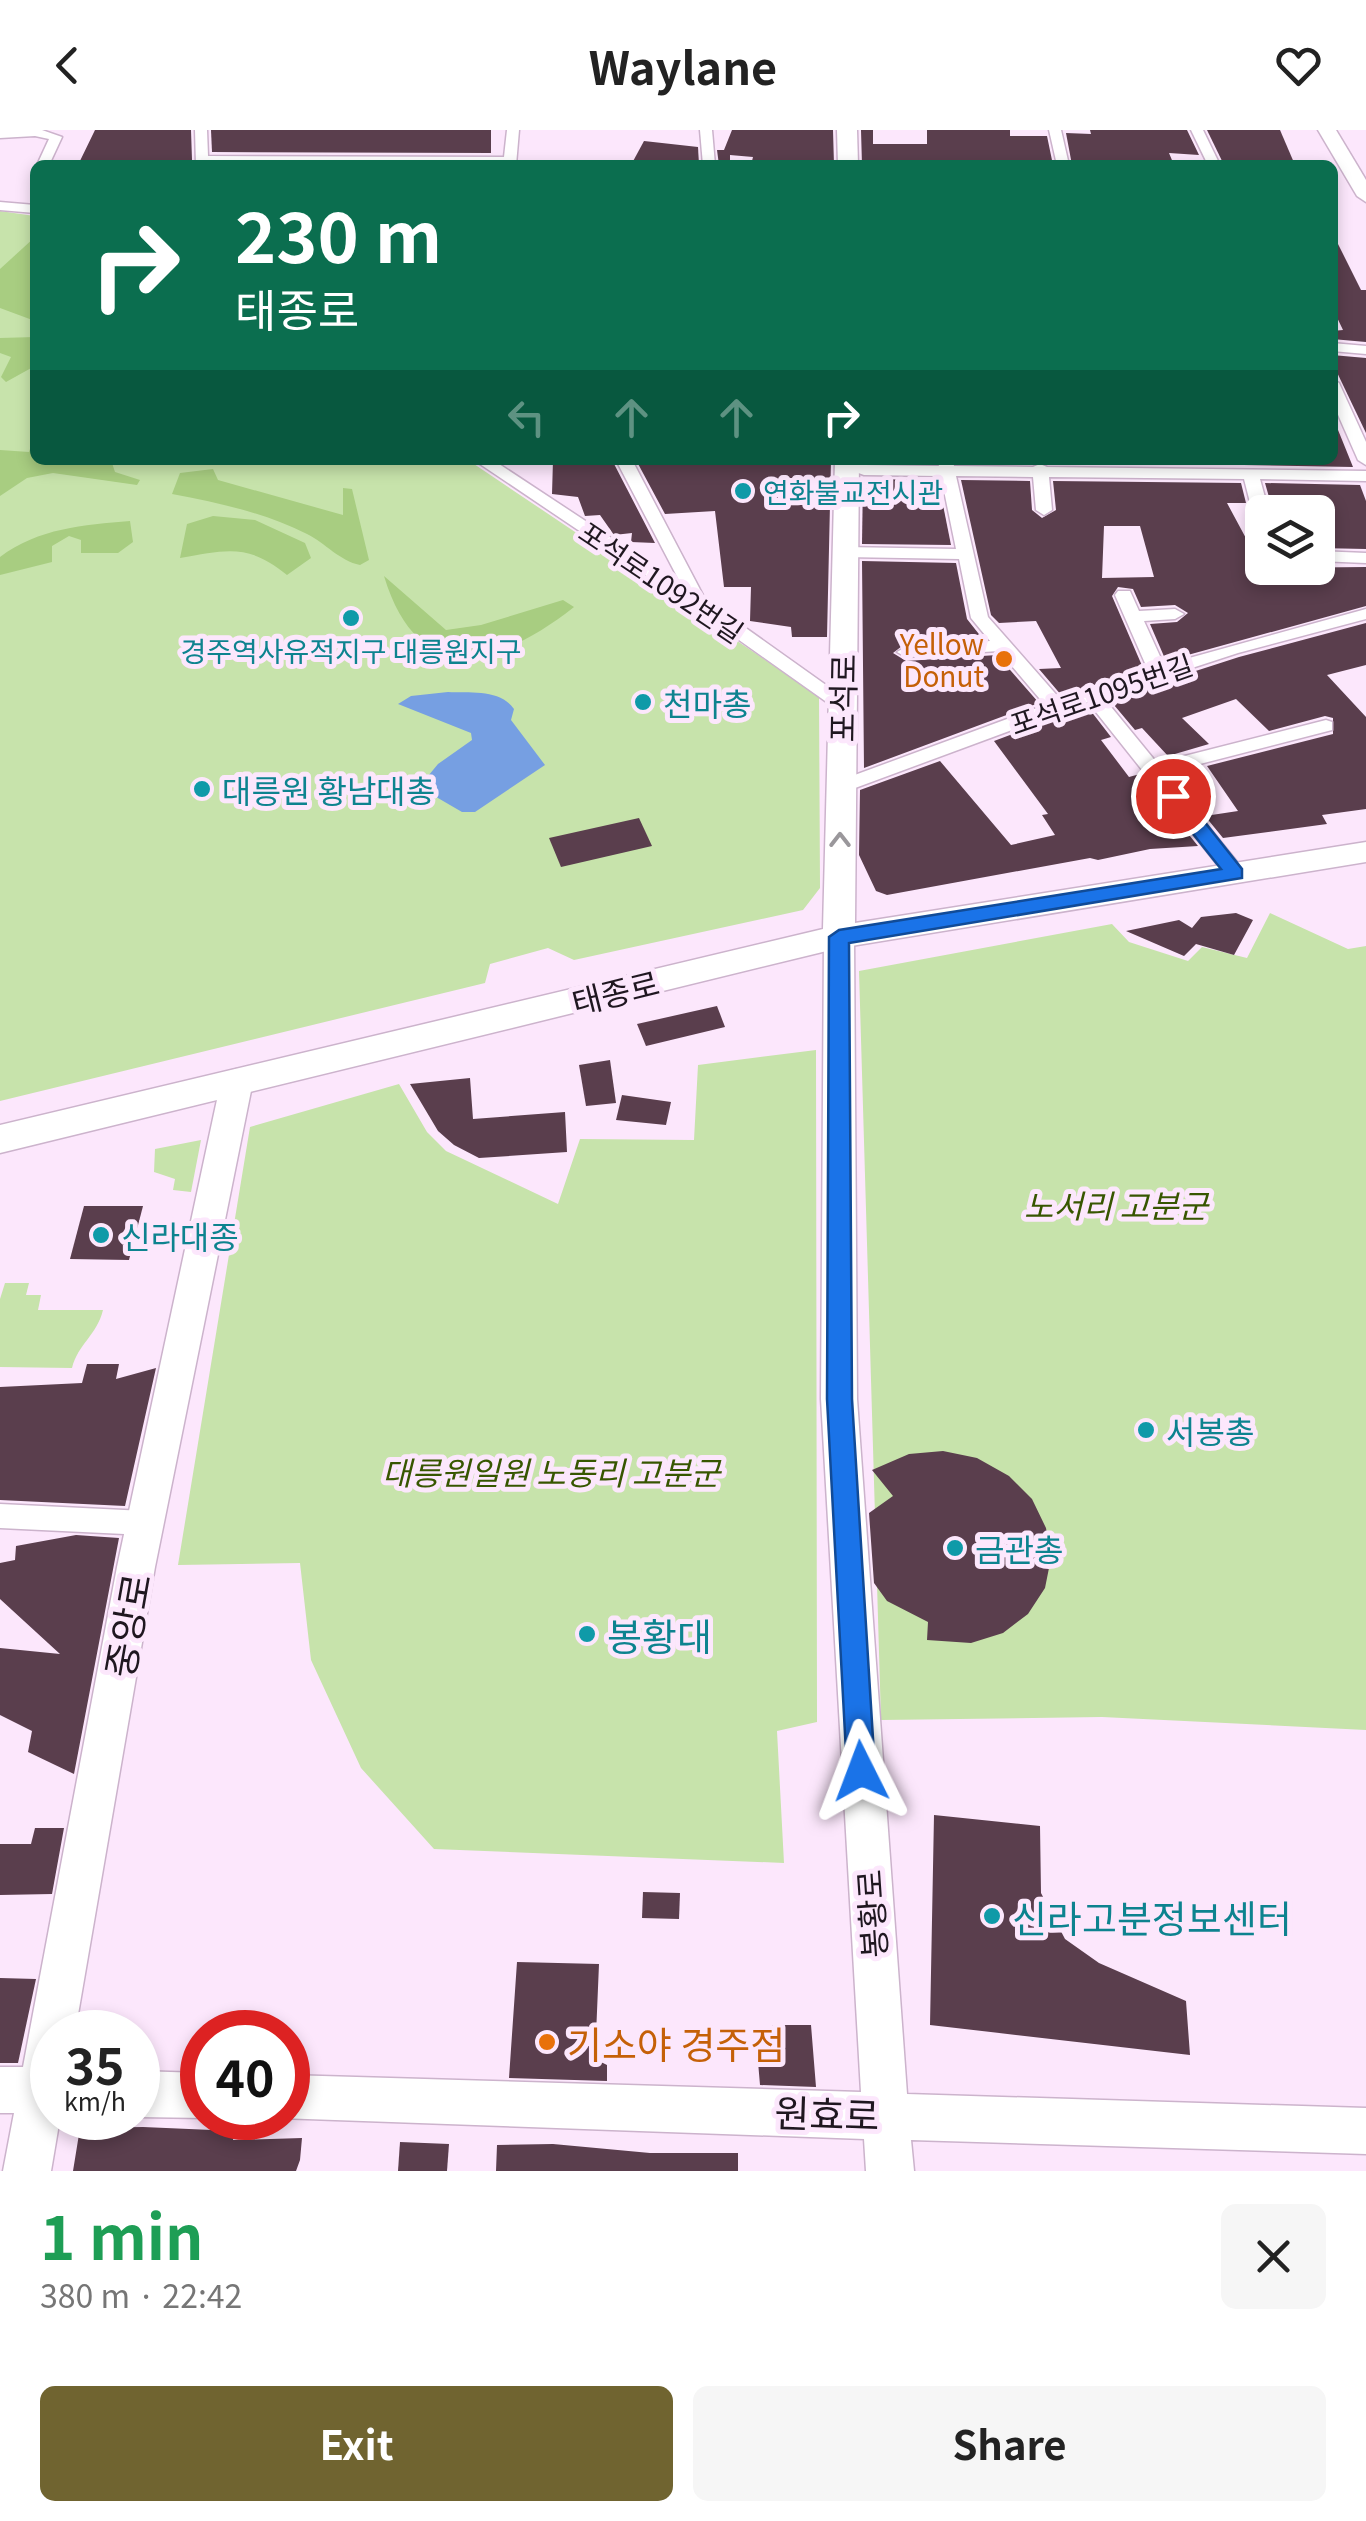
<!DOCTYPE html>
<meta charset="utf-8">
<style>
body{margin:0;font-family:Georgia,"Noto Sans KR",serif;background:#f6f6f6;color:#222;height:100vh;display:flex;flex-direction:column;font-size:38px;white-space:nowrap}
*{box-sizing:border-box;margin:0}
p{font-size:32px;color:#767676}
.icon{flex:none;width:55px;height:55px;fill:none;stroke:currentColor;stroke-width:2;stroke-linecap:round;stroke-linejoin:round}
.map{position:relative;height:2041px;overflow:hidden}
.details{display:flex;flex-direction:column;background:#fff;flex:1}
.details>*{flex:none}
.hud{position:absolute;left:30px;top:30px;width:1308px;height:305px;border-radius:15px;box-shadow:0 5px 15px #0003;background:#0b6e4f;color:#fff;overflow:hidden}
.controls{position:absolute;left:1245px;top:365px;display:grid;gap:20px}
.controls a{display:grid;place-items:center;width:90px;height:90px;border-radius:15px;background:#fff;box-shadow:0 5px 15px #0003;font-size:50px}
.speed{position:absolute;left:30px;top:1880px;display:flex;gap:20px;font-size:50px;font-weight:700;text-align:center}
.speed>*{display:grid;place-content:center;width:130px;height:130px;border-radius:50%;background:#fff;box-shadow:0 5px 15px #0003;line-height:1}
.speed small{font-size:25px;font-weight:400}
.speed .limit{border:15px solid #d22;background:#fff;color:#111}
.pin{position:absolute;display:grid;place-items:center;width:85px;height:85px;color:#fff;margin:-42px;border:5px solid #fff;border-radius:50%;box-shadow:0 2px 10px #0007}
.me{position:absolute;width:110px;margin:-55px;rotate:357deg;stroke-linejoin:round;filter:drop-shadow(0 0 8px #0008)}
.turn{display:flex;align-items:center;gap:35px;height:210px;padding:0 40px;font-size:45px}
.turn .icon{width:130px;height:130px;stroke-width:2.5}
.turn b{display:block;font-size:70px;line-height:85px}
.lanes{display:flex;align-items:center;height:95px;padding:0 40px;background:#0003;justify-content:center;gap:50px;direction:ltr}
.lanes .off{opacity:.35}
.round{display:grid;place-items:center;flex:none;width:105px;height:105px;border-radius:15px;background:#f6f6f6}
.summary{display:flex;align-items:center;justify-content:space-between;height:170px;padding:0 40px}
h1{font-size:60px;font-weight:700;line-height:75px;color:#1e9e55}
.action{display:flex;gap:20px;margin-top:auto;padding:20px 40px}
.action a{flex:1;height:115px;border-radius:15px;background:#706430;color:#fff;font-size:40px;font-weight:700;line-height:115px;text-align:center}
.action a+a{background:#f6f6f6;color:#222}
header{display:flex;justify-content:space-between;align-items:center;height:130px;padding:0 40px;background:#fff;font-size:45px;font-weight:700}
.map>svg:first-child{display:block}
.green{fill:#c7e3ab}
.forest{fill:#a8cd81}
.water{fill:#769fe2}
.building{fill:#5a3e4d;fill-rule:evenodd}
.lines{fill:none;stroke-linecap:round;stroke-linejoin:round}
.street-casing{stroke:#ccb3cc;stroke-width:3}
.secondary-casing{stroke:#ccb3cc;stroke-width:3}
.primary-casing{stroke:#ccb3cc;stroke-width:3}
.street{fill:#fff;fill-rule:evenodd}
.secondary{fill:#fff;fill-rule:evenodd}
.primary{fill:#fff;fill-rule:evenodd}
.oneway{stroke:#9a979b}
.route{fill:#1a73e8;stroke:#114b97;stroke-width:2.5}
.culture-dot{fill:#0f9aa8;stroke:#fce7fc;stroke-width:4}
.food-dot{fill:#e8710a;stroke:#fce7fc;stroke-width:4}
.labels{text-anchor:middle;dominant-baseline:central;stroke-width:10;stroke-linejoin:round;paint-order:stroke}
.far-culture-label{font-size:28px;fill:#0d838f;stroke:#fce7fc;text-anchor:start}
.far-street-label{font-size:28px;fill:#1f1720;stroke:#fce7fc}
.far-food-label{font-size:28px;fill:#c56008;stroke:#fce7fc;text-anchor:end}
.street-label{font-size:32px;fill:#1f1720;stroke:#fce7fc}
.culture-label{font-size:32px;fill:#0d838f;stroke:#fce7fc;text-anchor:start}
.park-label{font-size:32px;font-style:italic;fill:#375600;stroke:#fce7fc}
.near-street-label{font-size:38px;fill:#1f1720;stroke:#fce7fc}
.near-culture-label{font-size:38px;fill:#0d838f;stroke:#fce7fc;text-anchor:start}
.near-food-label{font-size:38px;fill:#c56008;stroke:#fce7fc;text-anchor:start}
</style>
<header><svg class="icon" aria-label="back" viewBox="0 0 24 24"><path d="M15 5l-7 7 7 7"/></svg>Waylane<svg class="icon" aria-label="heart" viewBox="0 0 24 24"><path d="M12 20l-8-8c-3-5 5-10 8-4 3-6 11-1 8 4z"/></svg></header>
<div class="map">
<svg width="1366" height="2041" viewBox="0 0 1366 2041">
<rect width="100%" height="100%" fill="#fce7fc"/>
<g class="green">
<polygon points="0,81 35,86 35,330 468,330 819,566 820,758 803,780 574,830 548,818 490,834 485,853 0,971"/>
<polygon points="1270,783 1348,819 1366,816 1366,1600 1102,1587 881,1590 859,841 1112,794 1129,812 1188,831 1202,817 1247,828"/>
<polygon points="816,920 817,1592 777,1601 784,1733 434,1719 361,1638 311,1530 300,1433 178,1435 250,997 399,954 427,1002 446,1021 558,1074 580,1009 694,1010 698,935"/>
<polygon points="201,1010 191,1062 173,1060 175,1049 154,1042 155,1019"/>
<path d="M5,1153H29L26,1165H41L38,1180H103C97,1205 78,1214 72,1238L0,1237V1169Z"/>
</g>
<g class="forest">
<polygon points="35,107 35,191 0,178 0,139"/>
<polygon points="35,207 33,237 6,252 1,247 11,227 0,223 0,208"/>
<polygon points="35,304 35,330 111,330 115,342 140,350 137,355 53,343 27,348 0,366 0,320 29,322"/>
<path d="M213,339L218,350L343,385V358L352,359L369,430L360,435C340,431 325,413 307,404C263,382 219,373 172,364L180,343Z"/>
<path d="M213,386L255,390L305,413L311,428L287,445C248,413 227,420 180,428L187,394Z"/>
<path d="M130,391L133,412L118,423H81V410L69,406L52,416V432L0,445V427C39,398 83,395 130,391Z"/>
<path d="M384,446L446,500L481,495L563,470L574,477C498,537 418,559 384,446Z"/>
</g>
<path class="water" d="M448,562C471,563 500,559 514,579L511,590L545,635L475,682H462L419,657L438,634L472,610L471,603L398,574L411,566Z"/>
<g class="building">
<polygon points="95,0 191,0 192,30 173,35 135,30 131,35 78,35"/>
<polygon points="211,0 491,0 491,23 212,22"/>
<polygon points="732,0 833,0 834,35 751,35 753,27 730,25 730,35 719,35 717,20 724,20"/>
<polygon points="861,0 873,0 873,14 927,14 927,0 1010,0 1010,6 1047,6 1053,35 862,35"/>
<polygon points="1090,0 1187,0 1199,25 1169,23 1174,35 1072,35 1066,3 1091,4"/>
<polygon points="1207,0 1280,0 1295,35 1224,35"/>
<polygon points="644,11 698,17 699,35 631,35"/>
<polygon points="1332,102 1361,160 1366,160 1366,212 1332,209 1332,201 1343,200 1332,177"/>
<polygon points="1332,225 1366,228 1366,303 1332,232"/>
<polygon points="1334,290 1353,337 957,330 1332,330"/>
<polygon points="553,330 612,330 655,413 631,412 632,403 614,405 600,385 585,386 578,367 552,364"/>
<polygon points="636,330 831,330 827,507 792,507 791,497 750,491 751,457 724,457 715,381 665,384"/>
<polygon points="863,349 938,350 951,415 862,414"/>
<path d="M961,350L1030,351L1032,380L1042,388L1056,380L1053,351L1241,353L1246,373H1227L1262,438L1366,437V476L1166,531L1150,494L1177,492L1188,483L1175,475L1141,477L1133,459L1118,457L1112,466L1143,538L1062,566L1039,539L1061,538L1036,491L999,493L991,485ZM1104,396H1140L1154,447L1102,448Z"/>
<polygon points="1265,353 1360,355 1366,371 1366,419 1318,418 1318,375 1271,374"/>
<polygon points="862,431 956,433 967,489 982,508 906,513 893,523 906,531 997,525 1039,573 864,638"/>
<polygon points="1366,493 1366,535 1327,545 1366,587 1366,679 1322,685 1327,694 1223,708 1205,686 1238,681 1207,636 1333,604 1333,588 1325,586 1269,601 1236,569 1182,588 1209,614 1168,626 1142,598 1135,600 1109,569 1239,527"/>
<polygon points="1087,576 1111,607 1101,610 1129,647 1140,644 1198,716 1150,719 1098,730 1090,728 887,765 876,761 859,725 860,660 940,631 1011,715 1055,705 1042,685 1048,684 994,611"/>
<polygon points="639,688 652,716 561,737 549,708"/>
<polygon points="1236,783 1253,790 1234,825 1196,814 1184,826 1126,801 1179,790 1192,798 1201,787"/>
<polygon points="717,876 725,897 646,916 637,894"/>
<polygon points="610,930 616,973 586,976 579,935"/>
<polygon points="470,948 473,989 565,982 567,1022 479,1028 454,1015 438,1001 410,954"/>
<polygon points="622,965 671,972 666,995 616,990"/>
<polygon points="84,1076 143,1076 129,1130 70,1129"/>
<polygon points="87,1234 119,1234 116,1249 156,1238 125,1376 0,1370 0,1257 82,1253"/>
<polygon points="943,1321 977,1328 1009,1346 1032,1369 1046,1398 1051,1428 1045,1458 1028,1484 1003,1503 971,1513 927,1510 928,1492 887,1471 874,1453 869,1383 893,1366 872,1340 909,1324"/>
<polygon points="76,1405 119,1408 74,1644 28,1622 32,1601 0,1585 0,1518 60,1524 0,1469 0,1433 15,1430 16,1416"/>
<polygon points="934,1685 1040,1696 1041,1763 1065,1809 1099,1833 1186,1871 1190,1925 930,1895"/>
<polygon points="35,1698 64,1698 52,1764 0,1765 0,1714 31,1714"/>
<polygon points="643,1762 680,1763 679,1789 642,1788"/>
<polygon points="517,1832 599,1834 595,1929 607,1935 607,1951 509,1948"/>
<polygon points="0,1848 36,1849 18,1933 0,1933"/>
<polygon points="768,1895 811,1895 816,1957 760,1955 757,1920 770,1920"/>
<polygon points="143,1997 235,2001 233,2010 302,2008 300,2030 296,2041 73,2041 80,1998"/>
<polygon points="400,2012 449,2014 447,2041 398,2041"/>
<polygon points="553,2014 650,2023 738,2023 738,2041 496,2041 497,2015"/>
</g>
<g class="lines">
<g class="street-casing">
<g id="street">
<polygon points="0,0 42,0 62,7 49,35 37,35 49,9 35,6 0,8"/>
<polygon points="195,0 207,0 208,26 504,27 507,0 519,0 516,35 196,35"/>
<polygon points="700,0 712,0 715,35 703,35"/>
<polygon points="1049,0 1061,0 1069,35 1057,35"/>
<polygon points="1191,0 1203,0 1220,35 1208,35"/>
<polygon points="0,72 35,75 35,83 0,80"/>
<polygon points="1332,213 1366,216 1366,224 1332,221"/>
<polygon points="1332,249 1339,253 1366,312 1366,335 1358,330 1332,271"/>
<polygon points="474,330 493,330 681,454 616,330 632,330 705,469 847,570 847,578 835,578 694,478"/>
<polygon points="937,330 953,330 954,336 1033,337 1040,334 1047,337 1366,341 1366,351 1260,349 1269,382 1262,382 1262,393 1254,388 1244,349 1049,347 1052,380 1044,385 1036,380 1033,347 956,346 988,487 1061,570 1148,540 1115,465 1118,461 1130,461 1139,481 1175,479 1184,484 1175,489 1144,491 1164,535 1366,479 1366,489 1238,523 1103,567 1157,633 1326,590 1332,592 1332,600 1165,643 1242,738 1245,743 1242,748 1228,748 1088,572 847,661 833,661 833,653 1045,575 999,521 906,527 897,522 906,517 990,511 971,488 959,429 845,427 837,422 845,417 956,419 941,346 864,345 839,336 847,331 864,335 939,336"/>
<polygon points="1318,421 1366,423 1366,433 1318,431"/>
<polygon points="0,1374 145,1381 154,1385 158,1393 154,1401 145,1405 0,1398"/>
</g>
</g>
<g class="secondary-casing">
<g id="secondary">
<polygon points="1318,0 1336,0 1366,50 1366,72 1357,66"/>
<polygon points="839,796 849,800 854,807 857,1269 907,1964 1366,1978 1366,2024 911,2010 914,2041 866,2041 864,2009 279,1988 288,1988 288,1945 861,1962 821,1269 824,807 829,800"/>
<polygon points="237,939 248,942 253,951 155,1437 75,1902 52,1902 52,1988 60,1988 51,2041 3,2041 14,1983 0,1983 0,1937 23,1937 117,1437 221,951 226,942"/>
<polygon points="138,1941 202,1943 206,1988 138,1987"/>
</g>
</g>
<g class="primary-casing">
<g id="primary">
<polygon points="837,0 857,0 858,35 838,35"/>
<polygon points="835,330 859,330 855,793 1366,712 1366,732 839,818 0,1023 0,995 823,799"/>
</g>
</g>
<use href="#street" class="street"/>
<use href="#secondary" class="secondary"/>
<use href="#primary" class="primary"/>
</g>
<defs><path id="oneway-chevron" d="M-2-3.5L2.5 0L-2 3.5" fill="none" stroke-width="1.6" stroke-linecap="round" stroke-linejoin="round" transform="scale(2.5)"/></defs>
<use class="oneway" href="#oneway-chevron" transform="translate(840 710) rotate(-90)"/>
<polygon class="route" points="1173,660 1180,661 1242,739 1242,748 849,813 852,1269 875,1641 871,1651 861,1656 851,1651 847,1641 827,1269 829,807 839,800 1221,739 1163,666"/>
<g class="culture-dot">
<circle cx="743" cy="361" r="10"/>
<circle cx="351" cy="488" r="10"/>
<circle cx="643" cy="572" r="10"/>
<circle cx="202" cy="659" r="10"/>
<circle cx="101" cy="1105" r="10"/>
<circle cx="1146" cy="1300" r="10"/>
<circle cx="955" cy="1418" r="10"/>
<circle cx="587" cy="1504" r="10"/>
<circle cx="992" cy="1786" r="10"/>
</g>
<g class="food-dot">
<circle cx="1004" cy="529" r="10"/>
<circle cx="547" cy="1912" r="10"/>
</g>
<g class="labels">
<g class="far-culture-label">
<text x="763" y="361">연화불교전시관</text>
<text x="351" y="520" text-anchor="middle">경주역사유적지구 대릉원지구</text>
</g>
<g class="far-street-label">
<text transform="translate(662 451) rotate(34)">포석로1092번길</text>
<text transform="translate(1101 563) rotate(-19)">포석로1095번길</text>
</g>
<g class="far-food-label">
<text x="984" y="513">Yellow<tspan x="984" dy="32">Donut</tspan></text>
</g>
<g class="street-label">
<text transform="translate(841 568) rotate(-89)">포석로</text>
<text transform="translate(615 861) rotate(-14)">태종로</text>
<text transform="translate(870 1784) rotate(-94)">봉황로</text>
</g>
<g class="culture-label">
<text x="663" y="572">천마총</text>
<text x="222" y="659">대릉원 황남대총</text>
<text x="121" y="1105">신라대종</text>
<text x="1166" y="1300">서봉총</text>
<text x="975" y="1418">금관총</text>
</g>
<g class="park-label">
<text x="1116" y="1074">노서리 고분군</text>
<text x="551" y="1341">대릉원일원 노동리 고분군</text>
</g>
<g class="near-street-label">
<text transform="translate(126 1495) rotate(-80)">중앙로</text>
<text transform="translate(827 1982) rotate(2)">원효로</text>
</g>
<g class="near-culture-label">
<text x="607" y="1504">봉황대</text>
<text x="1012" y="1786">신라고분정보센터</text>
</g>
<g class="near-food-label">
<text x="567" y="1912">기소야 경주점</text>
</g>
</g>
</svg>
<div class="controls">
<a><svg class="icon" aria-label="layers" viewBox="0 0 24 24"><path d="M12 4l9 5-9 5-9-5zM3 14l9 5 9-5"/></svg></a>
</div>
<div class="speed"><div>35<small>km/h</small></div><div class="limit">40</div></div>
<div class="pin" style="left:1173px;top:666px;background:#d93025"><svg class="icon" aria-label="arrive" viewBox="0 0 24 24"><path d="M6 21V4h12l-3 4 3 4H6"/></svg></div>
<svg class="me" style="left:861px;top:1641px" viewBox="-20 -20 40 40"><path d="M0-17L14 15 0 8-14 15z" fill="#1a73e8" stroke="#fff" stroke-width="4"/></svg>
<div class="hud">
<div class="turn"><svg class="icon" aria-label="right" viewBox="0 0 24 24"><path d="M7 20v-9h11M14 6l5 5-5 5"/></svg><div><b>230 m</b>태종로</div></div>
<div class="lanes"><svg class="icon off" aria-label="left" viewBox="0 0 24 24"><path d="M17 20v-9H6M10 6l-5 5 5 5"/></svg><svg class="icon off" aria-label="ahead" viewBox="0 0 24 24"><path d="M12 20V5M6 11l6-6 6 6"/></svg><svg class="icon off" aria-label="ahead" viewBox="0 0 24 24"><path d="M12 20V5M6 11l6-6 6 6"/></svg><svg class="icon" aria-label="right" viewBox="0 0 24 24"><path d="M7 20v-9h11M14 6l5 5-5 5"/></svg></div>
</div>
</div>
<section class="details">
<div class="summary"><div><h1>1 min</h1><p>380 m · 22:42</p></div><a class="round"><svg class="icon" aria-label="close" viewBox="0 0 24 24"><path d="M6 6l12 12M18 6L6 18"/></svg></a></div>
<div class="action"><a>Exit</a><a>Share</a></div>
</section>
